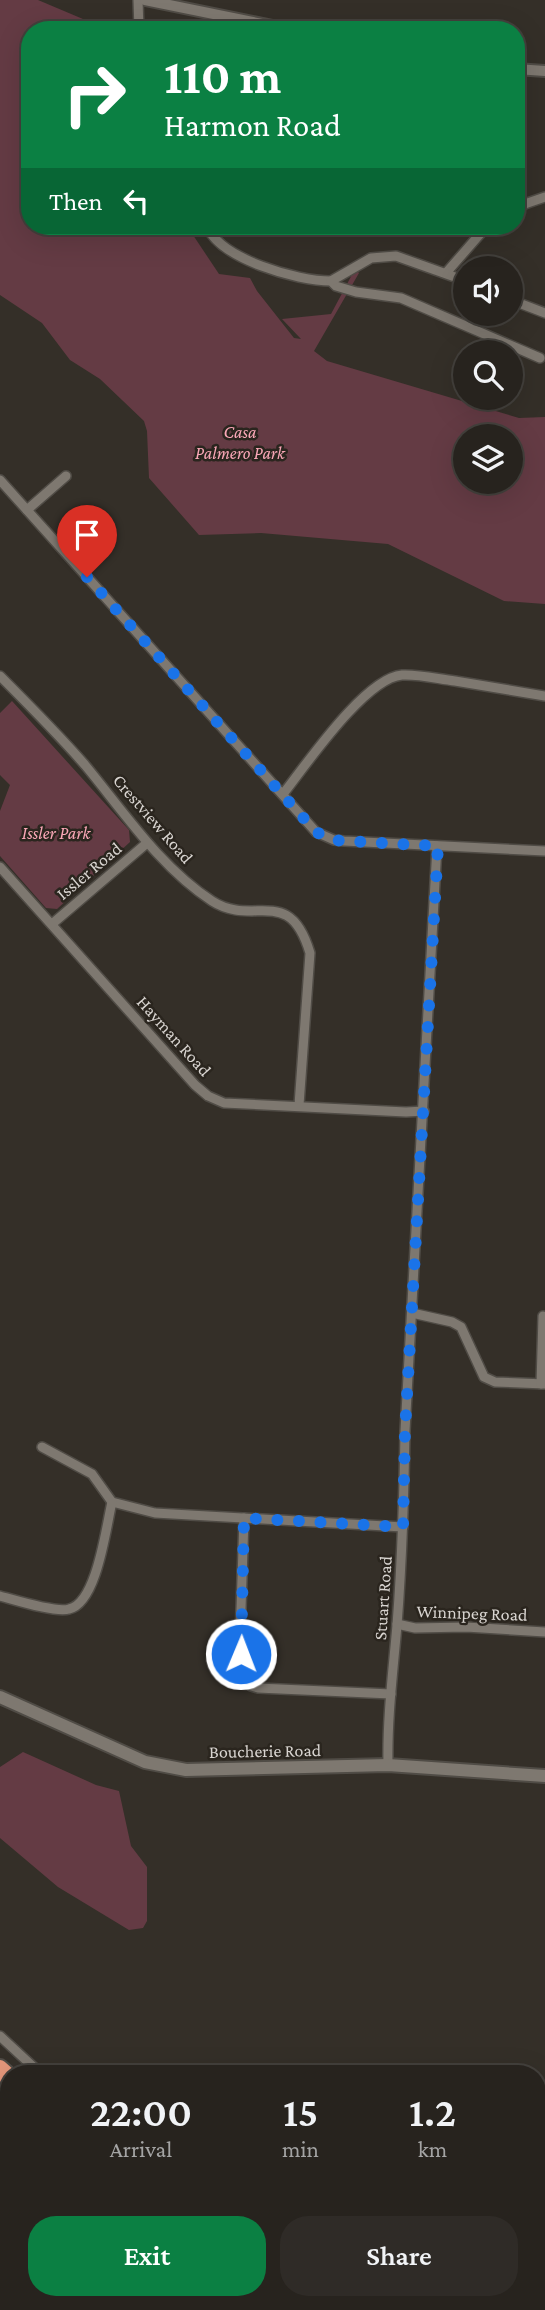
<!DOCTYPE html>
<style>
body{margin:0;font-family:"Crimson Pro",serif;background:#2f2b27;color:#f1f3f6;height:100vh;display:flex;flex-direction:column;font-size:26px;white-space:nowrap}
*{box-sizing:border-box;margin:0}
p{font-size:23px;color:#a4a4a4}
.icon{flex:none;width:38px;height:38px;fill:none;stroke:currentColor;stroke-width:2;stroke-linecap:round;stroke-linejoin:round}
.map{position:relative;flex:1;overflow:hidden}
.details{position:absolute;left:0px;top:2065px;width:546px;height:245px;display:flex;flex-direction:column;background:#27231e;border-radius:28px 28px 0 0;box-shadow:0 7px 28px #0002,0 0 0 2px #43403c}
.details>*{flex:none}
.top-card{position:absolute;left:21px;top:21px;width:504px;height:214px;border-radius:28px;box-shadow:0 7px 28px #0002,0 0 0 2px #43403c;background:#0b8043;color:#fff;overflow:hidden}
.controls{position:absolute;left:453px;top:256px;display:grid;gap:14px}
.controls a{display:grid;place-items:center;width:70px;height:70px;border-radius:50%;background:#27231e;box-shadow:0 7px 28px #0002,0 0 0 2px #43403c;font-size:35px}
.pin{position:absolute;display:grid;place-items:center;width:60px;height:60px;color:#fff;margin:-72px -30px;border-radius:50% 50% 50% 0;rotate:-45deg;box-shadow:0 0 7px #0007}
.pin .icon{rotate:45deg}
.me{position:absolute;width:77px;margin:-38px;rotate:1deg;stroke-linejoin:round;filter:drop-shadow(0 0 5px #0008)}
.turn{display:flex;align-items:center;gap:24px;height:147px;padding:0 28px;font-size:32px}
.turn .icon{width:91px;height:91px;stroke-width:2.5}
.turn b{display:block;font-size:49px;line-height:60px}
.then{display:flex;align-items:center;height:66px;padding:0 28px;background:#0003;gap:14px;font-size:26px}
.eta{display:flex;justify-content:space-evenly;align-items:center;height:119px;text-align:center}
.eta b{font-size:42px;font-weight:600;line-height:49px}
.primary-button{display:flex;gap:14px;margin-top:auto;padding:14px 28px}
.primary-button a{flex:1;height:80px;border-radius:28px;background:#0b8043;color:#fff;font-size:28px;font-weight:600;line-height:80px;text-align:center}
.primary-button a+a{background:#2f2b27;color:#f1f3f6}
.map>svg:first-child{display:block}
.built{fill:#3f362a}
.green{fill:#643b44;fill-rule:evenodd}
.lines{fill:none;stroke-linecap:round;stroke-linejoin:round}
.minor-casing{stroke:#504c46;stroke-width:12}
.tertiary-casing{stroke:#504c46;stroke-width:14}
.secondary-casing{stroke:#504c46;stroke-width:16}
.trunk-casing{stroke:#504c46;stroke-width:18}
.minor{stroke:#7e7870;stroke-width:9}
.tertiary{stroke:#7e7870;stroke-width:10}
.secondary{stroke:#7e7870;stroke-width:12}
.trunk{stroke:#e4967a;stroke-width:14}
.route{stroke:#1a73e8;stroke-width:12;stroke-dasharray:0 21.6}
.labels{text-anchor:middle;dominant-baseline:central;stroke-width:5;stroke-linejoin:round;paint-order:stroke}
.park-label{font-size:18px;font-style:italic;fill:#faa7b7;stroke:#2a251e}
.street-label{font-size:18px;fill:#d8d4d0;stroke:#2a251e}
</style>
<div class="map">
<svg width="545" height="2310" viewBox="0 0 545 2310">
<rect width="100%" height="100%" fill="#342f28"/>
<polygon class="built" points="0,2129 9,2138 9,2301 216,2301 225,2310 0,2310"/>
<g class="green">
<path d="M0,0H38L109,30H30V226H187L219,274L250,278L257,291L294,338L301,339L282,319L331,314L355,269L359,273L314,351L327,361L519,418L545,417V604L504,601L388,544L261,533L199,535L149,478L147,431L144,421L100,379L70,360L42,323L0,295ZM466,436H511V481H466Z"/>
<polygon points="12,701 129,830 130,842 57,909 46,908 0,856 0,811 10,785 0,775 0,713"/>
<polygon points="23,1752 96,1785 119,1791 131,1846 147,1867 147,1921 143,1928 129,1930 58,1887 0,1838 0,1767"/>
</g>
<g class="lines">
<g class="minor-casing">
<g id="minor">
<polyline points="138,0 139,30"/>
<polyline points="516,207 545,197"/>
<path d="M207,226C220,259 297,281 331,281L336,286L356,292L401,298L540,358"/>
<polyline points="319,226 323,226"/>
<polyline points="446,273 487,226"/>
<polyline points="331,281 371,258 396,256 466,281"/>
<polyline points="511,300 545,313"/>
<polyline points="0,480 316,832 334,840 344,841 545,851"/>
<polyline points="27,510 66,476"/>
<path d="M0,676C29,705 58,734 85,765C124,812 160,867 212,901C254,928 289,883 310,953L299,1105"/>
<path d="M283,794C306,765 365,678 402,675C419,674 438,679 455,681C485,686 515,691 545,696"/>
<polyline points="0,867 195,1085 208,1096 224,1103 406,1112 424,1111"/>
<polyline points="52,924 147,843"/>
<polyline points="412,1313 452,1322 461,1327 484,1377 495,1382 545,1384"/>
<polyline points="541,1384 543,1316"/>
<polyline points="42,1447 92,1474 112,1502 155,1513 403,1527"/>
<polyline points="244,1518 240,1639 243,1679 251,1686 258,1688 391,1694"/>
<path d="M0,1596C15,1600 56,1613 69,1609C97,1603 106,1527 112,1502"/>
<polyline points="397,1624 415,1628 466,1627 545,1632"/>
<path d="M388,1765C387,1718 393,1672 397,1625C402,1561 404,1496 405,1431L437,846"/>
<polyline points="0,2036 41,2074"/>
<polyline points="286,2301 297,2310"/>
<polyline points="415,2310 415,2301"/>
</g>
</g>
<g class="tertiary-casing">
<g id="tertiary">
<polyline points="145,0 292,30"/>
<polyline points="516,69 545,71"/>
<polyline points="0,2115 9,2123"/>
<polyline points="144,2301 144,2310"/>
</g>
</g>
<g class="secondary-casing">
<polyline id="secondary" points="0,1697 145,1762 186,1770 388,1765 545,1776"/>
</g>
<g class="trunk-casing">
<g id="trunk">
<polyline points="0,2067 9,2075"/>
<polyline points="0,2080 9,2088"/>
<polyline points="231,2301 240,2310"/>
<polyline points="248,2301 257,2310"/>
</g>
</g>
<use href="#minor" class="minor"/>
<use href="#tertiary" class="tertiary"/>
<use href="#secondary" class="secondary"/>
<use href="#trunk" class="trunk"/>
</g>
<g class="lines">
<polyline class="route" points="87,577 316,832 334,840 344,841 438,846 405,1431 403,1527 244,1518 241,1654"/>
</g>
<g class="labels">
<g class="park-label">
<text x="240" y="432">Casa<tspan x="240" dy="21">Palmero Park</tspan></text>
<text x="56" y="833">Issler Park</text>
</g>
<g class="street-label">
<text transform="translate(153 819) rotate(49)">Crestview Road</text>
<text transform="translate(89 871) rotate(-40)">Issler Road</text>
<text transform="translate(174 1036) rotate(48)">Hayman Road</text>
<text transform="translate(383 1598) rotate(-86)">Stuart Road</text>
<text transform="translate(472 1613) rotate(2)">Winnipeg Road</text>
<text transform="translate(265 1751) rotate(-1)">Boucherie Road</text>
</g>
</g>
</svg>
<div class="controls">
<a><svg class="icon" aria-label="sound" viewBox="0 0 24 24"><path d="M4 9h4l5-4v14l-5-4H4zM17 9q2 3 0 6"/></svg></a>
<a><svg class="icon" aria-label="search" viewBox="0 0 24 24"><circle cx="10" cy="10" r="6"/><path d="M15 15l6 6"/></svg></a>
<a><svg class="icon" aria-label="layers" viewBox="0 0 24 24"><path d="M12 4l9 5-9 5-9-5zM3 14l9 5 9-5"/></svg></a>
</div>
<div class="pin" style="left:87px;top:577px;background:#d93025"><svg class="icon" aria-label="arrive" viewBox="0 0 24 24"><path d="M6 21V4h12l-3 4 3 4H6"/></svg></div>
<svg class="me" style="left:241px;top:1654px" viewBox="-20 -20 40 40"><circle r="17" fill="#1a73e8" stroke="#fff" stroke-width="3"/><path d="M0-11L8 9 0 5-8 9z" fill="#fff"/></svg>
<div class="top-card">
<div class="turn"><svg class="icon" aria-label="right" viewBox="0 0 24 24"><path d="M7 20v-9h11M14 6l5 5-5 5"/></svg><div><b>110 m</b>Harmon Road</div></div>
<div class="then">Then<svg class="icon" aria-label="left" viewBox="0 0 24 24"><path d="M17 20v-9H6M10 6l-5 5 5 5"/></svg></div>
</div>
<section class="details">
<div class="eta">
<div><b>22:00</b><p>Arrival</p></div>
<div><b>15</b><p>min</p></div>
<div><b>1.2</b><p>km</p></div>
</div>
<div class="primary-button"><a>Exit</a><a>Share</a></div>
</section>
</div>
